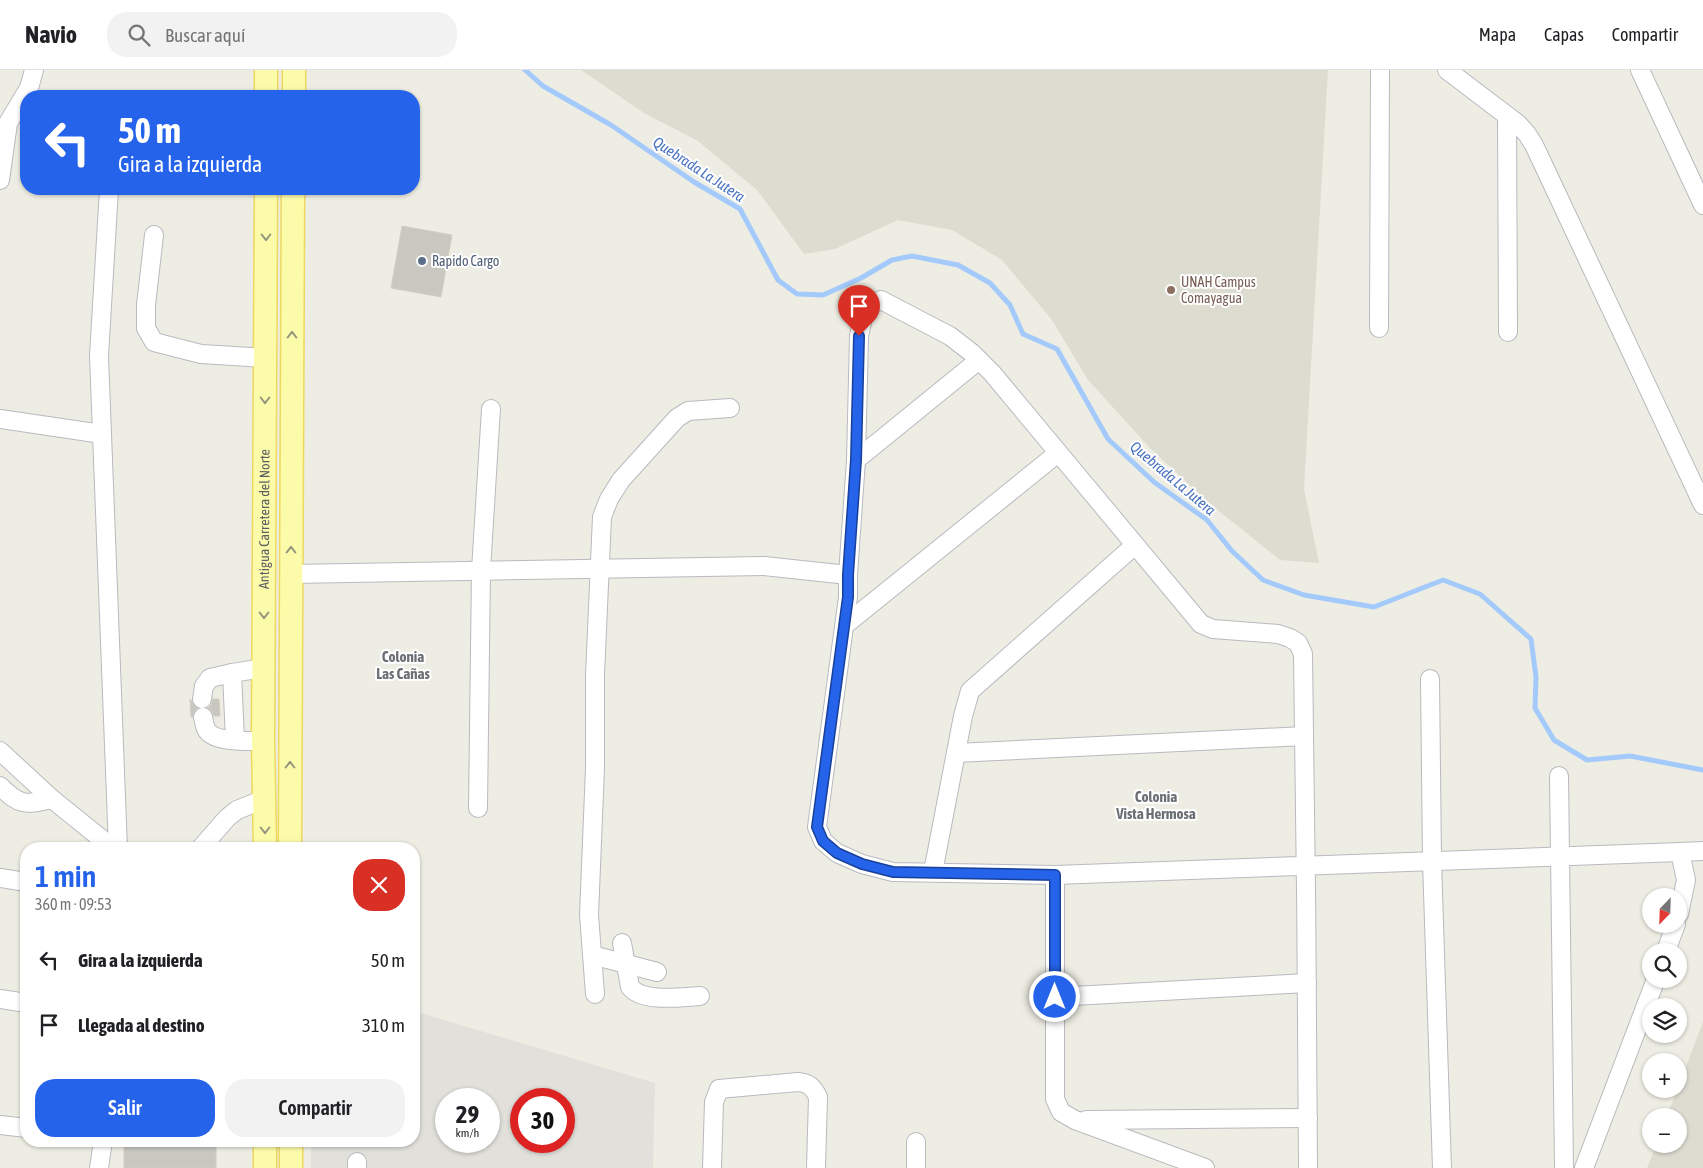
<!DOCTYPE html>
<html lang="es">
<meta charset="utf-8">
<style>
body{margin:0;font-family:"Asap Condensed",sans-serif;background:#f2f2f2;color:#202124;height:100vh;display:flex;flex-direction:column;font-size:19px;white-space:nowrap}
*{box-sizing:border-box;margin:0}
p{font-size:16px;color:#757577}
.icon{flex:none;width:28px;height:28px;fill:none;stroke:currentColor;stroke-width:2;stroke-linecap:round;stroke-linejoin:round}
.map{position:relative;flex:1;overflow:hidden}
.details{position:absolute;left:20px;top:772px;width:400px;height:305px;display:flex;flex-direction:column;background:#fff;border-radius:20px;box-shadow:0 1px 4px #0004}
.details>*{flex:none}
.top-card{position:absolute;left:20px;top:20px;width:400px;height:105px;border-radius:20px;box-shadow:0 1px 4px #0004;background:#2563eb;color:#fff;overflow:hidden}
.needle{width:32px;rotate:203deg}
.buttons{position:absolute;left:1642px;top:818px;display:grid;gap:10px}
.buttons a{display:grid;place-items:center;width:45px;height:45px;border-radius:50%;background:#fff;box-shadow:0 1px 4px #0004;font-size:25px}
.speed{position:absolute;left:435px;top:1018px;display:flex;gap:10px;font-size:25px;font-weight:700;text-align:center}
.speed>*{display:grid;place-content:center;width:65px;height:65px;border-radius:50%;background:#fff;box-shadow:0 1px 4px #0004;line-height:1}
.speed small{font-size:12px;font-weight:400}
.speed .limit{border:8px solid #d22;background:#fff;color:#111}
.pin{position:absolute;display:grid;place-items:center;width:42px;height:42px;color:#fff;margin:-51px -21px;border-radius:50% 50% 50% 0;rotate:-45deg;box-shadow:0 0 5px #0007}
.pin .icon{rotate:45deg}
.me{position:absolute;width:55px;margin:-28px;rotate:0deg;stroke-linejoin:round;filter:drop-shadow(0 0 4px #0008)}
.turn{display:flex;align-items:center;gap:18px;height:105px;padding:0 15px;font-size:22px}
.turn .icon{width:65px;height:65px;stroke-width:2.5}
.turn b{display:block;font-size:35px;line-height:42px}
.round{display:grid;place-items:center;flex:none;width:52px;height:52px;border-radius:20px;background:#f2f2f2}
.summary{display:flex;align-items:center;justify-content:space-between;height:85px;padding:0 15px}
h1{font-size:30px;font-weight:600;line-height:38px;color:#2563eb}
.button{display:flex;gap:10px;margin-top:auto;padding:10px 15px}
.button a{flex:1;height:58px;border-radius:20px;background:#2563eb;color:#fff;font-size:20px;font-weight:600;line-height:58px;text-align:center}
.button a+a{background:#f2f2f2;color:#202124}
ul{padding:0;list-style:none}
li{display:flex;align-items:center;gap:15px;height:65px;padding:0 15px}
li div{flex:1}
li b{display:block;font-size:19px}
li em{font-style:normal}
header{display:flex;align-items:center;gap:30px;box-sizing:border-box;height:70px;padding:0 25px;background:#fff;border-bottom:1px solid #e0e0e0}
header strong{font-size:24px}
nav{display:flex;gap:28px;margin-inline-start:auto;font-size:18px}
.search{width:350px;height:45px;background:#f2f2f2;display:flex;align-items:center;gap:12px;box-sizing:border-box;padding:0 18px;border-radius:20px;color:#757577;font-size:19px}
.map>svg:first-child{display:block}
.industrial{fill:#e1e0db;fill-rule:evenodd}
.education{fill:#dddcd1}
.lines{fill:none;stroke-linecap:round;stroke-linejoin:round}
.stream{stroke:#a4cafc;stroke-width:5}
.building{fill:#c8c7c0;stroke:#d2cfc2}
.minor-casing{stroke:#b8babf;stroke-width:20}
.major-casing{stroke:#edd95d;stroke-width:25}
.minor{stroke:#fff;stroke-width:18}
.major{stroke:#fcfba9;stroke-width:22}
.oneway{stroke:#93957c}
.route-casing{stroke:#184099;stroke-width:12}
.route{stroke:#2563eb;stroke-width:9}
.service-dot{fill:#5c6f8a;stroke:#fff;stroke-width:2}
.education-dot{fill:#8d6e63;stroke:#fff;stroke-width:2}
.labels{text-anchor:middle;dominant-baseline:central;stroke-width:4;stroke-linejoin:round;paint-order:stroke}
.service-label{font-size:14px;fill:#4e5e75;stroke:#fff;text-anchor:start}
.education-label{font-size:14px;fill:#785e54;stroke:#fff;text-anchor:start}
.street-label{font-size:14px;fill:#5b5e63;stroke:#fff}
.water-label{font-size:15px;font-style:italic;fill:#4771bf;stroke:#fff}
.neighbourhood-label{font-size:15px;font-weight:bold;fill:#6c7075;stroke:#fff}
</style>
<header>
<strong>Navio</strong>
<div class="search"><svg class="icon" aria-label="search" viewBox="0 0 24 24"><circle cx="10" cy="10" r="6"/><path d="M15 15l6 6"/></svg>Buscar aquí</div>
<nav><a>Mapa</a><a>Capas</a><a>Compartir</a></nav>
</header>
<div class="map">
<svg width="1703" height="1098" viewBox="0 0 1703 1098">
<rect width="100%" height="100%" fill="#eeede3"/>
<path class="industrial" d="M414,941L655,1013L653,1098H311V1071H414ZM446,1029H489V1071H446ZM521,1029H564V1071H521Z"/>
<g class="education">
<polygon points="581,0 1328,0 1304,419 1319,493 1280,490 1210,434 1150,378 1088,310 1052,250 1002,190 952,160 898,150 835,179 804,184 757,120 698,71 644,43"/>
<polygon points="1703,952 1703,1098 1647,1098 1657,1074 1679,1074 1679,1046 1667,1046"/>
</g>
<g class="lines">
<polyline class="stream" points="525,0 543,16 611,55 694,112 740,139 778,210 797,224 823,225 861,208 892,190 912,186 958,195 990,213 1010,235 1023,264 1057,279 1108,369 1154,412 1207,450 1232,481 1263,510 1304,525 1374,537 1443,510 1480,524 1531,569 1536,607 1535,638 1554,670 1587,690 1630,686 1703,700"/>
</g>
<g class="building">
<polygon points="402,156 452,165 441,227 391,218"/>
<polygon points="190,629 197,638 193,644 193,647 191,647"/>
<polygon points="213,629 219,629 220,646 214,646 211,640 208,638 211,635"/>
<rect x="124" y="1071" width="92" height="27"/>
</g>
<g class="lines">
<g class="minor-casing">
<g id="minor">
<polyline points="1447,0 1518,54 1527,64 1534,75 1703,435"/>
<polyline points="1640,0 1703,135"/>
<polyline points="1507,46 1508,262"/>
<polyline points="0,110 8,53 29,18 34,0"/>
<polyline points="109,119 99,286 118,779"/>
<polyline points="154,165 146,235 146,258 154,272 201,284 266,288"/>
<polyline points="1379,258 1380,0"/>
<polyline points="0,349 102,364"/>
<polyline points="856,390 979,290"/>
<polyline points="291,504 764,496 848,505"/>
<polyline points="845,555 1058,383"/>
<polyline points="232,603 235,670"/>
<polyline points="1430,609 1432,791 1442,1098"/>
<polyline points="202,629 204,616 210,608 232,603 263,598"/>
<path d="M203,647C204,650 204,655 206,659C213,673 249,671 263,671"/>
<polyline points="0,681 52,729 114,779"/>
<polyline points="956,683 1304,666"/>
<polyline points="1559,706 1564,1098"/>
<path d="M0,716C20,736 25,735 52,729"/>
<polyline points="478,738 481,500 491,339"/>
<polyline points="200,779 227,748 237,740 265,729"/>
<polyline points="933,802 963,646 970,621 1135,475"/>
<polyline points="1055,805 1055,1029 1061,1042 1075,1050 1205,1098"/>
<polyline points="0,808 26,812"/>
<polyline points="1679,844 1686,810 1680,782"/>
<path d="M622,873L630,917C643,933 681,927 700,926"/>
<polyline points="1666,881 1676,854"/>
<polyline points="592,885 657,902"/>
<polyline points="595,924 589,845 595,698 595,605 602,447 609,429 621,410 677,348 688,341 730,338"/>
<polyline points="1055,927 1307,913"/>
<polyline points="0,929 26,933"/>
<polyline points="1086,1050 1308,1048"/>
<polyline points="0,1055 26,1058"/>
<polyline points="99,1098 103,1071"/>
<polyline points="357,1098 357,1092"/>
<path d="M712,1098L714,1032L719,1019L798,1012C809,1013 813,1017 818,1027L816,1098"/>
<polyline points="916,1098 916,1072"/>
<path d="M1308,1098C1307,927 1306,755 1303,584L1298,573L1290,568L1278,564L1213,559L1201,554L992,303L972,283L950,266L881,230L870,235L864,243L859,266L856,390L848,505V527L817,757L823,771L837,783L862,794L893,802L1055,805L1680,782L1703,781"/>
<polyline points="1584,1098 1656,909"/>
</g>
</g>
<g class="major-casing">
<g id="major">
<polyline points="266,26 266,0"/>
<polyline points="294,26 294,0"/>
<path id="s1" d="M265,779L263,671L266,119"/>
<polyline points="290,779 293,119"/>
<polyline points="291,1071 291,1098"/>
<polyline points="265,1098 265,1071"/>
</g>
</g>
<use href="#minor" class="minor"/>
<use href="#major" class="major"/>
</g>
<defs><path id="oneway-chevron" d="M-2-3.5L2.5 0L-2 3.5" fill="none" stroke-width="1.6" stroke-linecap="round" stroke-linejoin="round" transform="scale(1.25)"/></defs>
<g class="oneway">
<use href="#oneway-chevron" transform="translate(266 167) rotate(90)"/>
<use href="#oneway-chevron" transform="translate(292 265) rotate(-90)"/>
<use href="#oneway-chevron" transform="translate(265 330) rotate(90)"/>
<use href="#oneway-chevron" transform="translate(291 480) rotate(-90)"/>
<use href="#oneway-chevron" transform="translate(264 545) rotate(90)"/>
<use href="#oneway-chevron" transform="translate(290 695) rotate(-90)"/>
<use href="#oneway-chevron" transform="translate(265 760) rotate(90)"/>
</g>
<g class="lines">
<g class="route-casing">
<polyline id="route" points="859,266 856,390 848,505 848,527 817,757 823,771 837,783 862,794 893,802 1055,805 1055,927"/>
</g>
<use href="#route" class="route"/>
</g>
<circle class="service-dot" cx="422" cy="191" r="5"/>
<circle class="education-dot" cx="1171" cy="220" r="5"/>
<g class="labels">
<g class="service-label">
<text x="432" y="191">Rapido Cargo</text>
</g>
<g class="education-label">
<text x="1181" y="212">UNAH Campus<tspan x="1181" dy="16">Comayagua</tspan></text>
</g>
<g class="street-label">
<text stroke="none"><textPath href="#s1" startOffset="330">Antigua Carretera del Norte</textPath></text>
</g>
<g class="water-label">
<text transform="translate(699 99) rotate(33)">Quebrada La Jutera</text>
<text transform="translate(1173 408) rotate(40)">Quebrada La Jutera</text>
</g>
<g class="neighbourhood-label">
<text x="403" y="586">Colonia<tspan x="403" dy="17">Las Cañas</tspan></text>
<text x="1156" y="726">Colonia<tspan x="1156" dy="17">Vista Hermosa</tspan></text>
</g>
</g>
</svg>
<div class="buttons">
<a><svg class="needle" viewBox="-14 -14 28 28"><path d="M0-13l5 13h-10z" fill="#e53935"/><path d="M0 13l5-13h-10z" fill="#757577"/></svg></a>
<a><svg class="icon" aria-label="search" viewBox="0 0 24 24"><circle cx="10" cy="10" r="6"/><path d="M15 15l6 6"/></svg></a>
<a><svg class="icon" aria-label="layers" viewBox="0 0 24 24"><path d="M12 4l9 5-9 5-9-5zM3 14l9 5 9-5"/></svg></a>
<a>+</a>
<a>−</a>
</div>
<div class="speed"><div>29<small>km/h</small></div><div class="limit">30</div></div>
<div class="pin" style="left:859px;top:266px;background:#d93025"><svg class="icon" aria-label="arrive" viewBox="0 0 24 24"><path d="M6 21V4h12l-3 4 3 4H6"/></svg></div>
<svg class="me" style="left:1055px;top:927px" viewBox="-20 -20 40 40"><circle r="17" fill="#2563eb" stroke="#fff" stroke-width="3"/><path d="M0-11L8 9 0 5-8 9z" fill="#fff"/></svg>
<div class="top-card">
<div class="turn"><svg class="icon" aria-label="left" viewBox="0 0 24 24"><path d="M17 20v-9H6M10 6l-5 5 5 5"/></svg><div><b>50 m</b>Gira a la izquierda</div></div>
</div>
<section class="details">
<div class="summary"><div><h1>1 min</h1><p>360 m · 09:53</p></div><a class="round" style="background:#d93025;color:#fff"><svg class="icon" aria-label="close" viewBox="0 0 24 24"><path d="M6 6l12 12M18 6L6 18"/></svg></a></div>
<ul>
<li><svg class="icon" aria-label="left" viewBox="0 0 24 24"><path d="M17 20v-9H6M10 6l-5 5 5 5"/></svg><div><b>Gira a la izquierda</b></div><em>50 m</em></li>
<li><svg class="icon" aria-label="arrive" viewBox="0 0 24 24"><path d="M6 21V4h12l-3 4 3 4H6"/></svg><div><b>Llegada al destino</b></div><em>310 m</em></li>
</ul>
<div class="button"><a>Salir</a><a>Compartir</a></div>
</section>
</div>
